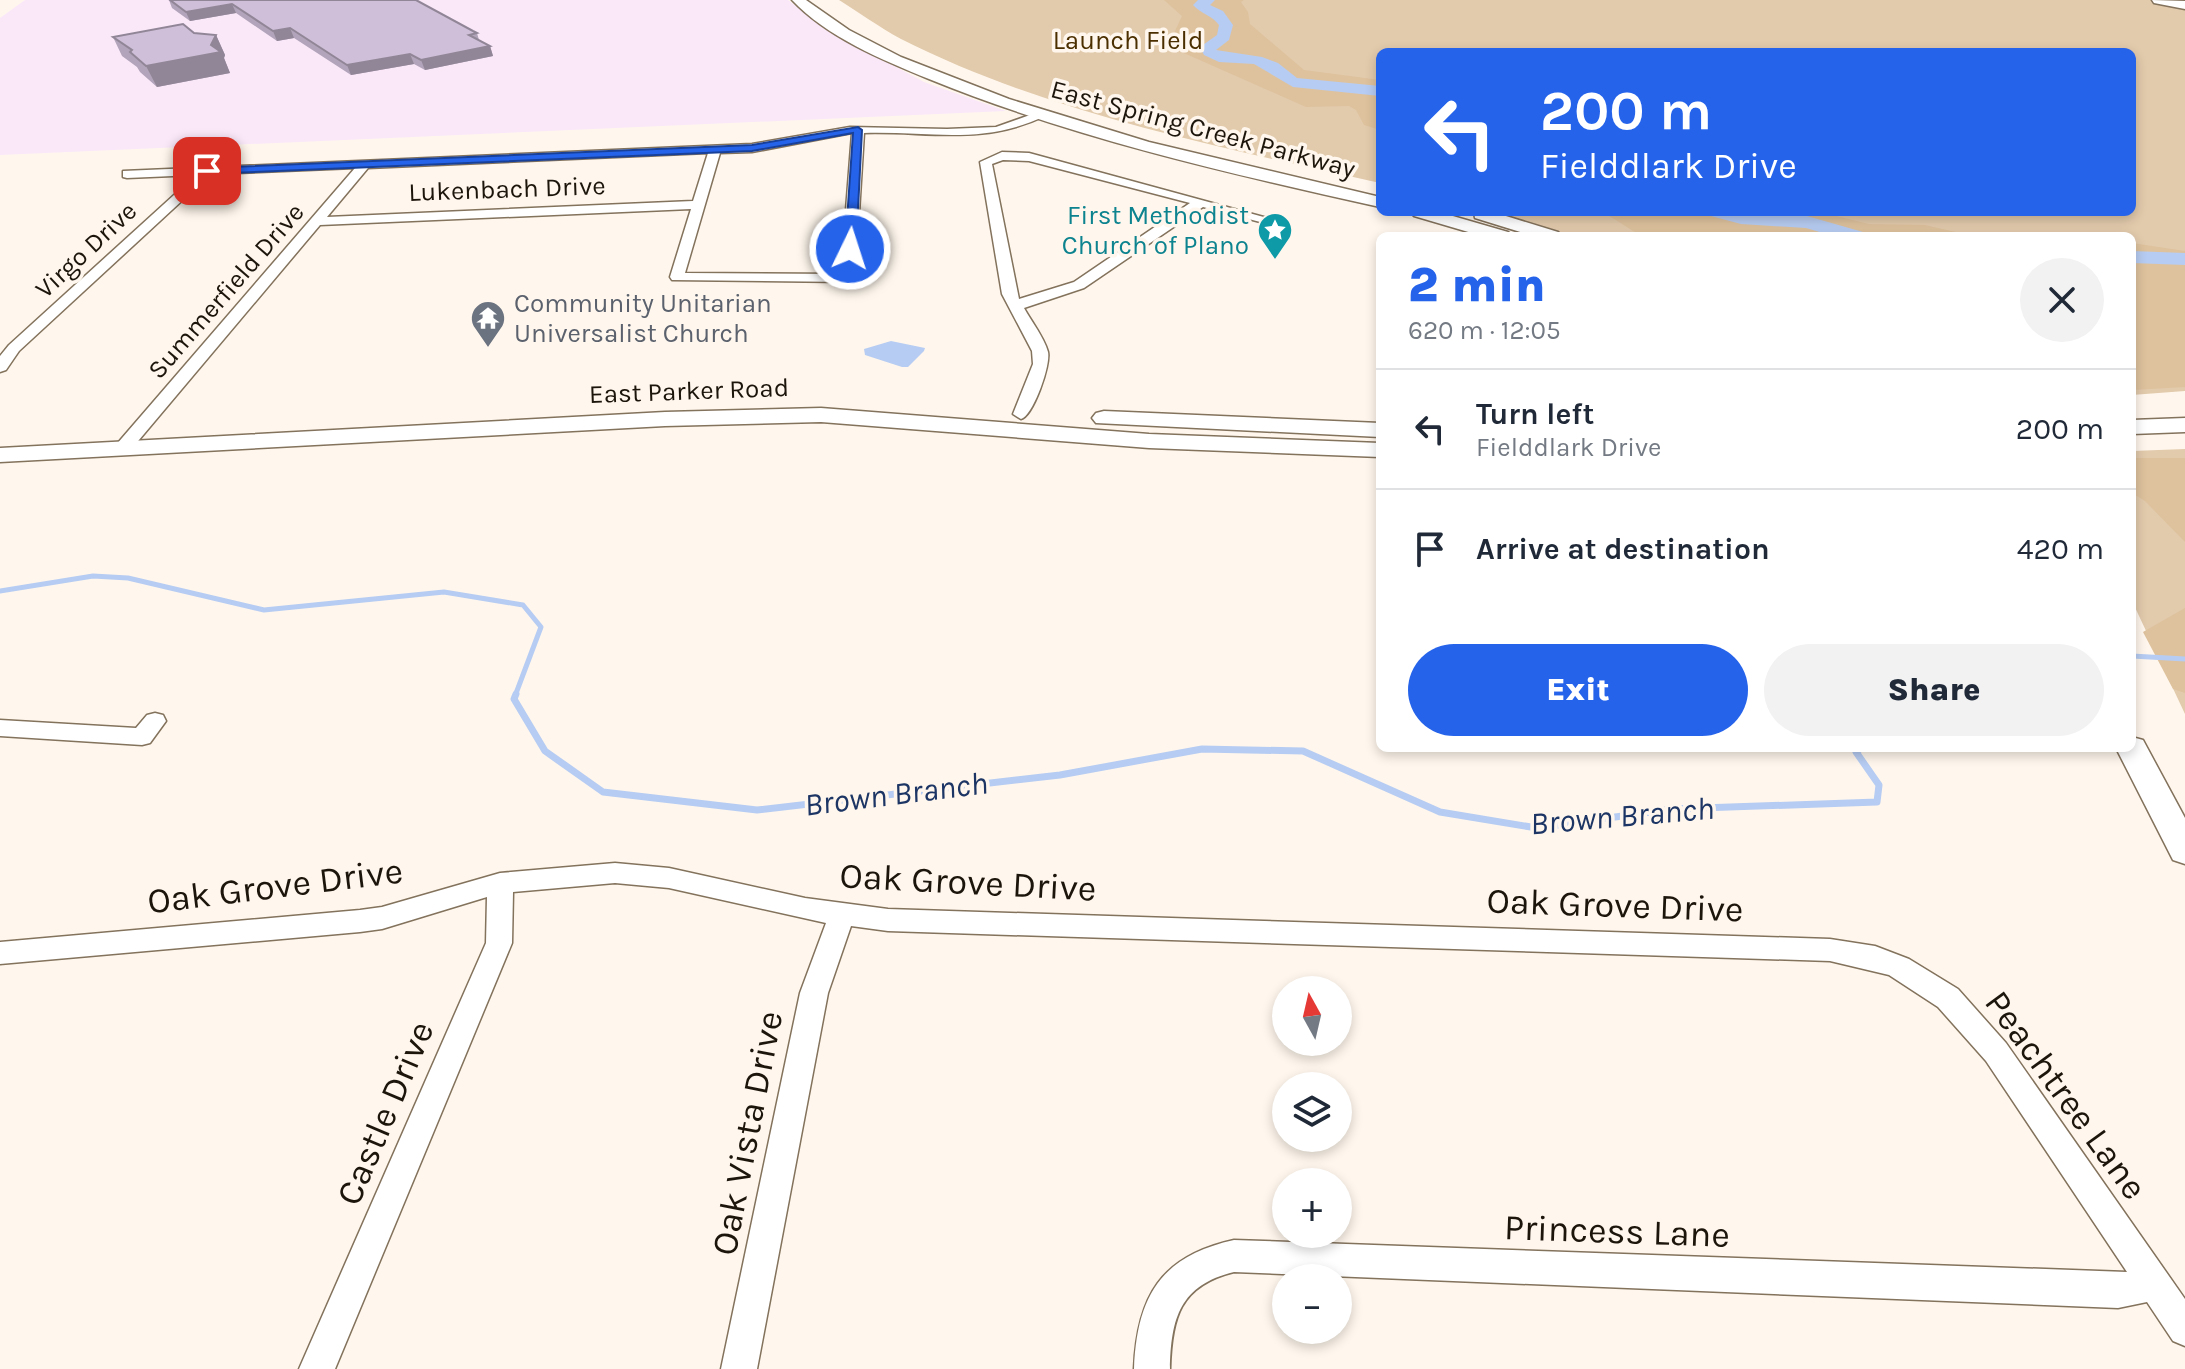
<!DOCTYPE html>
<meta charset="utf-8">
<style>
body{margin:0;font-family:Karla,sans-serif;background:#f2f2f3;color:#1f2937;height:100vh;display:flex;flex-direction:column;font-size:30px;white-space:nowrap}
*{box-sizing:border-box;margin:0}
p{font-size:26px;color:#747a83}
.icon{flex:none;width:44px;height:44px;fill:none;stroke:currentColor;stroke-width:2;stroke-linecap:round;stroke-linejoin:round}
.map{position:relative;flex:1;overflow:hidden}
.sheet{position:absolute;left:1376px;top:232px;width:760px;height:520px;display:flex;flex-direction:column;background:#fff;border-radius:12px;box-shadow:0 4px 12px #0003}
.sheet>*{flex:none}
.banner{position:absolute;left:1376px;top:48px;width:760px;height:168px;border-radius:12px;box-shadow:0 4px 12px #0003;background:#2563eb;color:#fff;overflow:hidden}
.needle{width:52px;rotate:352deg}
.buttons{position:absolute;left:1272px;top:976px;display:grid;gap:16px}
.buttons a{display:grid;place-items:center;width:80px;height:80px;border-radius:50%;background:#fff;box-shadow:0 4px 12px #0003;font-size:40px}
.pin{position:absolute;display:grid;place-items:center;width:68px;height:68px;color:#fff;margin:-34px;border-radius:16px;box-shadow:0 4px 12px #0006}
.me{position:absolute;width:88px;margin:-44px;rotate:4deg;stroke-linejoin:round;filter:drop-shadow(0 0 6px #0008)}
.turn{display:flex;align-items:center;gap:28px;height:168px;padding:0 32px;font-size:36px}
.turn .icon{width:104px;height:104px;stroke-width:2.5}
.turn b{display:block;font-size:56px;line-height:68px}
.round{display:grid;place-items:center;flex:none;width:84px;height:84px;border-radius:42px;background:#f2f2f3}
.summary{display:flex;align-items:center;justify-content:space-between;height:136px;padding:0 32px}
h1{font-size:48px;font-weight:800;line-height:60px;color:#2563eb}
.primary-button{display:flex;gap:16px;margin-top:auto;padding:16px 32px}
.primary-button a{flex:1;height:92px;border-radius:48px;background:#2563eb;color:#fff;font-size:32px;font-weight:800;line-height:92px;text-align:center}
.primary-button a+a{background:#f2f2f3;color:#1f2937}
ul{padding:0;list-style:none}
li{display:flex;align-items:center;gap:24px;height:120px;padding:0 32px;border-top:2px solid #e0e1e3}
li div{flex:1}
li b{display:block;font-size:30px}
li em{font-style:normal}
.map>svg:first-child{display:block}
.education{fill:#fae8f9}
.green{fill:#e2caac}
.forest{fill:#dec29d}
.water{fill:#b7ccf2}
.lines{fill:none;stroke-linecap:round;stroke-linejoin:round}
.stream-far1{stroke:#b7ccf2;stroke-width:5}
.stream{stroke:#b7ccf2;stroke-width:7}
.river{fill:#b7ccf2;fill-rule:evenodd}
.street-casing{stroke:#83725c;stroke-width:3}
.secondary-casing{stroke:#83725c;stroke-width:3}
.street{fill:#fff;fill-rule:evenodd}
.secondary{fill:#fff;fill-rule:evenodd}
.wall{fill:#b2a4ba}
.shaded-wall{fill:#918697}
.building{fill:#cfbfd8;stroke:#918697;stroke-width:2}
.route{fill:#2563eb;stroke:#184099;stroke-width:2}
.labels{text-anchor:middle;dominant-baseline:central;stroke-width:7;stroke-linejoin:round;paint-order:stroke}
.far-park-label{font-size:26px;fill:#4b2f00;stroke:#fff7ed}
.far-street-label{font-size:26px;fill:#1c150c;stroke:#fff7ed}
.far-culture-label{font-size:26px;fill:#0d838f;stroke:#fff7ed;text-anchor:end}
.far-worship-label{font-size:26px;fill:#5b616d;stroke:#fff7ed;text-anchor:start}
.water-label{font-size:32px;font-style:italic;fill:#1c3564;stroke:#fff7ed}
.near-street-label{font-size:36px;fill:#1c150c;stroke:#fff7ed}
</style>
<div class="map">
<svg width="2185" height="1369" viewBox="0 0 2185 1369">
<rect width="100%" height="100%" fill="#fff7ed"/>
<polygon class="education" points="25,0 788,0 828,30 924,82 1006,111 0,155 0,18"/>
<g class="green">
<path d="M839,0H2185V391L2132,395V236H1572L1496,212H2132V52H1380V183C1219,147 1050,114 901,39C879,27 860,13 839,0Z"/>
<polygon points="2185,449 2185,714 2132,601 2132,451"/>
</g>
<g class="forest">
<polygon points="1164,0 1244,0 1241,2 1248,12 1250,24 1304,70 1380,80 1380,130 1364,125 1356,110 1349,106 1306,107 1168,46 1182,16"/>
<polygon points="1603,212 1820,212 1869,224 1925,225 1973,236 1641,236"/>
<polygon points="2132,243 2185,251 2185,387 2132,390"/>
<polygon points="2132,458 2185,458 2185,542 2145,501 2132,493"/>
<polygon points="2185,608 2185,693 2173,689 2143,632"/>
</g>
<polygon class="water" points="891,341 925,348 924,351 908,367 902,367 865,355 864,349"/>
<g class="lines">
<g class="stream-far1">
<polyline points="0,591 93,576 128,578 264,610 444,592 523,605 541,627 515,696"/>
<polyline points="2132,656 2185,659"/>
</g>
<polyline class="stream" points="516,694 514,699 545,751 603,792 757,810 1060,775 1202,749 1303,751 1440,812 1537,828 1672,809 1877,802 1879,785 1856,752 1861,748"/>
<g class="river">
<path d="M1198,0H1215L1210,5L1223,11L1233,25L1229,40L1216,50L1262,57L1278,63L1297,78L1380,86V96L1293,87L1254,64L1219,62L1204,55L1200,47L1217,35L1219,25C1212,15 1201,14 1193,5Z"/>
<polygon points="1708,212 1807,216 1863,232 1866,236 1833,236 1806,228 1741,224 1711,216"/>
<polygon points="2132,251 2185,253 2185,265 2132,263"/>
</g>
<g class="street-casing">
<g id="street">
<path d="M1041,111L1045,112V116C982,146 929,131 864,133L855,278L848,282L672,280L670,277L691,209L320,225L128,453H116L113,449L116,445L355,168L211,174L19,351L6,370L0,372V356L9,345L196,175L127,178L123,177V171L752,144L850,127L947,129L996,127ZM852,133L841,274L685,273L720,153L752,152ZM708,153L693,201L327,217L368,168Z"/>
<path d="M1002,152L1029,153L1271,219L1264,223L1203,207L1084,288L1024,308C1031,321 1044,337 1048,352C1051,365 1033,416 1021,419L1013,414L1033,364L1032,351L1002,294L980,162ZM1003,160L1029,161L1190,203L1074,282L1019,299L992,164Z"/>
<polygon points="155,713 163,715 166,721 150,743 142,745 0,736 0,720 136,728 147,715"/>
<path d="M615,863L669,868L805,898L888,909L1830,939L1875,946L1909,959L1958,989L2006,1043L2185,1299V1346L2173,1341L2147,1302L2118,1308L1234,1272C1180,1285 1171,1318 1170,1369H1134C1137,1296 1161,1256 1234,1240L2127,1272L1986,1061L1938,1007L1889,975L1830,961L888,931L851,926L828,993L757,1369H721L800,993L826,923L669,888L615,883L513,892L512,943L335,1369H299L486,943L487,897L382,929L360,932L0,964V942L360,910L382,907L500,873Z"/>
</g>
</g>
<g class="secondary-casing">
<g id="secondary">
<path d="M792,0H806L849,30L901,57L1009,99L1149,142L1380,197V207C1227,173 1074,138 929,79C882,60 827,37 792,0Z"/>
<polygon points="2152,0 2185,1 2185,9 2154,3"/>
<polygon points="1411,212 1439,212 1508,232 1511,236 1482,236 1414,216"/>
<polygon points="1474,212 1493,212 1558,232 1561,236 1533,236 1475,218"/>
<polygon points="821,408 1149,434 1380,443 1380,457 1149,448 821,422 665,426 0,462 0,448 665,412"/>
<polygon points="1104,411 1380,423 1380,437 1096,423 1092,418 1096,413"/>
<polygon points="2185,418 2185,432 2132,434 2132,420"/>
<polygon points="2132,737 2143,740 2185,818 2185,864 2173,860 2116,748 2132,748"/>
</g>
</g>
<use href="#street" class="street"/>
<use href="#secondary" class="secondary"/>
</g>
<g class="wall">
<polygon points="169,0 416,0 477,33 479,40 490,46 493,56 425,70 414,64 351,75 294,38 277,41 236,13 190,21 172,8"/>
<polygon points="194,33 216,35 225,55 224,58 230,73 157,87 140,72 137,67 122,56 113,37"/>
</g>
<g class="shaded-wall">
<polygon points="232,4 236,13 190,21 186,12"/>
<polygon points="290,28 294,38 277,41 273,31"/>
<polygon points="216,35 225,55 224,58 230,73 157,87 146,66 211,45"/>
<polygon points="490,46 493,56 425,70 421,60"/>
<polygon points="410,54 414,64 351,75 347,65"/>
</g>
<g class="building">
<polygon points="170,0 416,0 473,31 477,33 469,35 490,46 421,60 410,54 347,65 290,28 273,31 232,4 186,12"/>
<polygon points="183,24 194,33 216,35 211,45 221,52 146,66 130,52 132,50 113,37"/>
</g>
<polygon class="route" points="858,127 862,130 856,249 850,252 845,249 853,133 752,151 207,174 202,171 207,168 752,145"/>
<defs>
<g id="sight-pin" transform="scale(1.8)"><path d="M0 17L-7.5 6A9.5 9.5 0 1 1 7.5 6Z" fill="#0f9aa8" stroke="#fff7ed"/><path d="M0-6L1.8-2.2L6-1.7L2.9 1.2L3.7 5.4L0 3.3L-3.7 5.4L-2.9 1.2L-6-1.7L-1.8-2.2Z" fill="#fff"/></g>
<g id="temple-pin" transform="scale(1.8)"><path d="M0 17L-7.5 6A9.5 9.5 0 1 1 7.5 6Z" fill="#6b7280" stroke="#fff7ed"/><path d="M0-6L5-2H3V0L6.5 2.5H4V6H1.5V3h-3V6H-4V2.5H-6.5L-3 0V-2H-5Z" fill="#fff"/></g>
</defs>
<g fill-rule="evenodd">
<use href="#sight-pin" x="1275" y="230"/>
<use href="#temple-pin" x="488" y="318"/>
</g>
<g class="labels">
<g class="far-park-label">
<text x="1128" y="40">Launch Field</text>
</g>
<g class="far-street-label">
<text transform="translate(1203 129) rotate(15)">East Spring Creek Parkway</text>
<text transform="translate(507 189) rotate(-2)">Lukenbach Drive</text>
<text transform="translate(86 250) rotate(-43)">Virgo Drive</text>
<text transform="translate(226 291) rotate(-49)">Summerfield Drive</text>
<text transform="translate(689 391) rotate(-2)">East Parker Road</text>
</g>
<g class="far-culture-label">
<text x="1249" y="215">First Methodist<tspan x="1249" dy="30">Church of Plano</tspan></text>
</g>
<g class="far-worship-label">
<text x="514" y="303">Community Unitarian<tspan x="514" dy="30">Universalist Church</tspan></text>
</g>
<g class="water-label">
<text transform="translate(896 794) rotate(-7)">Brown Branch</text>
<text transform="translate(1622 816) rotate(-5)">Brown Branch</text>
</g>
<g class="near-street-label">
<text transform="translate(968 882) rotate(3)">Oak Grove Drive</text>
<text transform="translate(275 886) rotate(-7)">Oak Grove Drive</text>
<text transform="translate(1615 905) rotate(2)">Oak Grove Drive</text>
<text transform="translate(2066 1095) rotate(54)">Peachtree Lane</text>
<text transform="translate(385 1113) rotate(-67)">Castle Drive</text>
<text transform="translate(747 1133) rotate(-79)">Oak Vista Drive</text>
<text transform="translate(1617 1231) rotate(2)">Princess Lane</text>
</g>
</g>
</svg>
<div class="buttons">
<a><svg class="needle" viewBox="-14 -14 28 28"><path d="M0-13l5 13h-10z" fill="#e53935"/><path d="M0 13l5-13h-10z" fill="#747a83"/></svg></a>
<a><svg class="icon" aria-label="layers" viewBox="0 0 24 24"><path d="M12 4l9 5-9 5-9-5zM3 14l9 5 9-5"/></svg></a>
<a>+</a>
<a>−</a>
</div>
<div class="pin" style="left:207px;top:171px;background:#d93025"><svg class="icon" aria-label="arrive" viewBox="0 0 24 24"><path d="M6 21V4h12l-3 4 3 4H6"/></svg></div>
<svg class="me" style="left:850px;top:249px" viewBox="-20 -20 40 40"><circle r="17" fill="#2563eb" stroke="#fff" stroke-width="3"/><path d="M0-11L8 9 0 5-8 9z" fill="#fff"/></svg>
<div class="banner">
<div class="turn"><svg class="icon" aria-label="left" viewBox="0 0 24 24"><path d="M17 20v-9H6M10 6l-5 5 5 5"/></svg><div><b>200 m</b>Fielddlark Drive</div></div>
</div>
<section class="sheet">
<div class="summary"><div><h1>2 min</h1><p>620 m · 12:05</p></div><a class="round"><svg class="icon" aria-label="close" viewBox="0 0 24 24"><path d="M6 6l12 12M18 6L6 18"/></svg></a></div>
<ul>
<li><svg class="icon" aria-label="left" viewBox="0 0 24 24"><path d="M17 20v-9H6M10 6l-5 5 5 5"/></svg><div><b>Turn left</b><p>Fielddlark Drive</p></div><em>200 m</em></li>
<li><svg class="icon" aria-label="arrive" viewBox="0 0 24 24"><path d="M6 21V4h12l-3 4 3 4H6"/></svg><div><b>Arrive at destination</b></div><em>420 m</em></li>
</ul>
<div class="primary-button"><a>Exit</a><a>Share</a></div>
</section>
</div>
